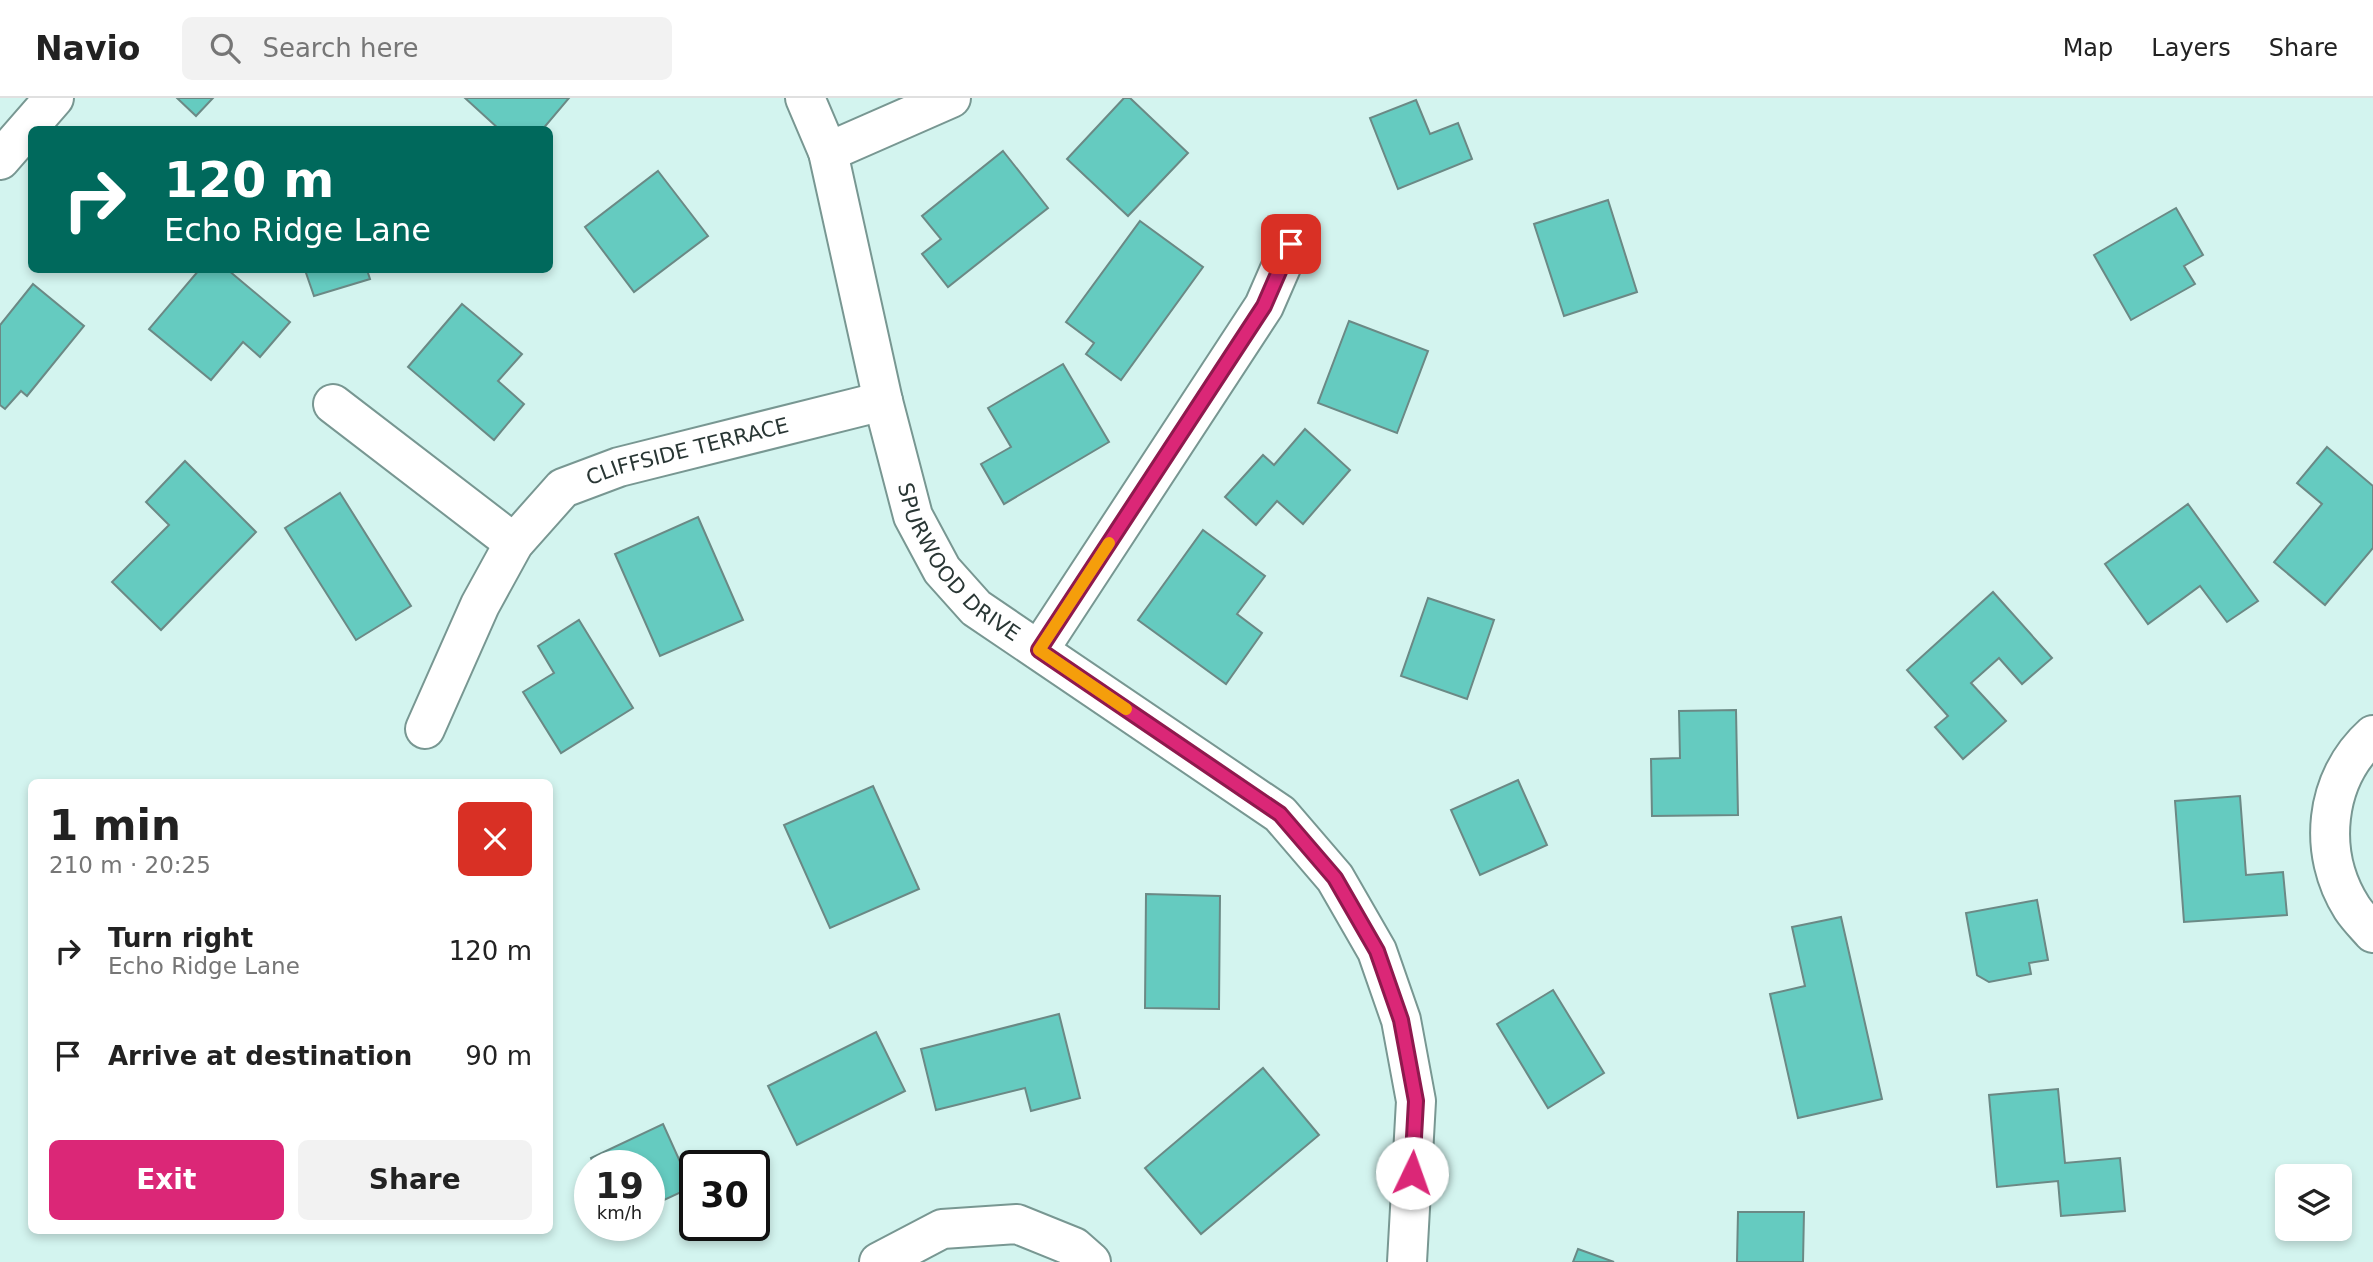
<!DOCTYPE html>
<meta charset="utf-8">
<style>
body{margin:0;font-family:"DejaVu Sans",sans-serif;background:#f2f2f2;color:#222;height:100vh;display:flex;flex-direction:column;font-size:26px;white-space:nowrap}
*{box-sizing:border-box;margin:0}
p{font-size:23px;color:#767676}
.icon{flex:none;width:38px;height:38px;fill:none;stroke:currentColor;stroke-width:2;stroke-linecap:round;stroke-linejoin:round}
.map{position:relative;flex:1;overflow:hidden}
.side{position:absolute;left:28px;top:681px;width:525px;height:455px;display:flex;flex-direction:column;background:#fff;border-radius:10px;box-shadow:0 4px 10px #0003}
.side>*{flex:none}
.banner{position:absolute;left:28px;top:28px;width:525px;height:147px;border-radius:10px;box-shadow:0 4px 10px #0003;background:#00695c;color:#fff;overflow:hidden}
.fabs{position:absolute;left:2275px;top:1066px;display:grid;gap:14px}
.fabs a{display:grid;place-items:center;width:77px;height:77px;border-radius:10px;background:#fff;box-shadow:0 4px 10px #0003;font-size:35px}
.speed{position:absolute;left:574px;top:1052px;display:flex;gap:14px;font-size:35px;font-weight:700;text-align:center}
.speed>*{display:grid;place-content:center;width:91px;height:91px;border-radius:50%;background:#fff;box-shadow:0 4px 10px #0003;line-height:1}
.speed small{font-size:18px;font-weight:400}
.speed .limit{border:4px solid #111;border-radius:10px;background:#fff;color:#111}
.pin{position:absolute;display:grid;place-items:center;width:60px;height:60px;color:#fff;margin:-30px;border-radius:14px;box-shadow:0 4px 10px #0006}
.me{position:absolute;width:77px;margin:-38px;rotate:3deg;stroke-linejoin:round;filter:drop-shadow(0 0 5px #0008)}
.turn{display:flex;align-items:center;gap:24px;height:147px;padding:0 21px;font-size:32px}
.turn .icon{width:91px;height:91px;stroke-width:2.5}
.turn b{display:block;font-size:49px;line-height:60px}
.round{display:grid;place-items:center;flex:none;width:74px;height:74px;border-radius:10px;background:#f2f2f2}
.head{display:flex;align-items:center;justify-content:space-between;height:119px;padding:0 21px}
h1{font-size:42px;font-weight:700;line-height:52px}
.action{display:flex;gap:14px;margin-top:auto;padding:14px 21px}
.action a{flex:1;height:80px;border-radius:10px;background:#db2777;color:#fff;font-size:28px;font-weight:700;line-height:80px;text-align:center}
.action a+a{background:#f2f2f2;color:#222}
ul{padding:0;list-style:none}
li{display:flex;align-items:center;gap:21px;height:105px;padding:0 21px}
li div{flex:1}
li b{display:block;font-size:26px}
li em{font-style:normal}
header{display:flex;align-items:center;gap:42px;box-sizing:border-box;height:98px;padding:0 35px;background:#fff;border-bottom:2px solid #e0e0e0}
header strong{font-size:33px}
nav{display:flex;gap:38px;margin-inline-start:auto;font-size:24px}
.search{width:490px;height:63px;background:#f2f2f2;display:flex;align-items:center;gap:18px;box-sizing:border-box;padding:0 24px;border-radius:10px;color:#767676;font-size:26px}
.map>svg:first-child{display:block}
.building{fill:#65cbc0;stroke:#6b8985;stroke-width:2}
.lines{fill:none;stroke-linecap:round;stroke-linejoin:round}
.minor-casing{stroke:#789792;stroke-width:42}
.minor{stroke:#fff;stroke-width:38}
.route-casing{stroke:#8e194d;stroke-width:18}
.route{stroke:#db2777;stroke-width:12}
.slow{stroke:#f59e0b;stroke-width:12}
.labels{text-anchor:middle;dominant-baseline:central;stroke-width:5;stroke-linejoin:round;paint-order:stroke}
.street-label{font-size:21px;fill:#293634;stroke:#d3f4ef}
</style>
<header>
<strong>Navio</strong>
<div class="search"><svg class="icon" aria-label="search" viewBox="0 0 24 24"><circle cx="10" cy="10" r="6"/><path d="M15 15l6 6"/></svg>Search here</div>
<nav><a>Map</a><a>Layers</a><a>Share</a></nav>
</header>
<div class="map">
<svg width="2373" height="1164" viewBox="0 0 2373 1164">
<rect width="100%" height="100%" fill="#d3f4ef"/>
<g class="building">
<polygon points="177,0 213,0 196,18"/>
<polygon points="465,0 569,0 542,32 500,32"/>
<polygon points="1124,0 1130,0 1188,55 1128,118 1067,61"/>
<polygon points="1416,2 1430,36 1458,25 1472,61 1398,91 1370,20"/>
<polygon points="1003,53 1048,110 948,189 922,156 941,141 922,118"/>
<polygon points="658,73 708,138 634,194 585,129"/>
<polygon points="1608,102 1637,194 1564,218 1534,126"/>
<polygon points="2176,110 2203,157 2184,168 2195,186 2131,222 2094,157"/>
<polygon points="1140,123 1203,169 1121,282 1086,256 1094,245 1066,224"/>
<polygon points="199,172 228,172 290,224 260,259 243,244 211,282 149,231"/>
<polygon points="305,172 367,172 370,181 314,198"/>
<polygon points="33,186 84,228 27,298 21,293 5,311 0,307 0,227"/>
<polygon points="462,206 522,256 498,283 524,306 494,342 408,269"/>
<polygon points="1349,223 1428,253 1397,335 1318,305"/>
<polygon points="1063,266 1109,344 1004,406 981,366 1011,349 988,310"/>
<polygon points="1305,331 1350,372 1303,426 1277,403 1256,427 1225,399 1263,357 1274,367"/>
<polygon points="2327,349 2373,388 2373,450 2325,507 2274,464 2322,406 2297,385"/>
<polygon points="185,363 256,434 161,532 112,484 169,427 146,404"/>
<polygon points="340,395 411,508 356,542 285,430"/>
<polygon points="2188,406 2258,503 2227,524 2200,488 2148,526 2105,466"/>
<polygon points="698,419 743,522 660,558 615,456"/>
<polygon points="1203,432 1265,478 1237,516 1262,535 1226,586 1138,522"/>
<polygon points="1993,494 2052,560 2022,586 1999,560 1971,585 2006,623 1963,661 1935,629 1948,618 1907,572"/>
<polygon points="1428,500 1494,522 1467,601 1401,578"/>
<polygon points="579,522 633,610 561,655 523,594 554,575 538,548"/>
<polygon points="1736,612 1738,717 1652,718 1651,661 1680,660 1679,613"/>
<polygon points="1518,682 1547,747 1480,777 1451,712"/>
<polygon points="873,688 919,791 830,830 784,727"/>
<polygon points="2240,698 2246,777 2283,774 2287,817 2184,824 2175,703"/>
<polygon points="1146,796 1220,798 1219,911 1145,910"/>
<polygon points="2037,802 2048,862 2029,865 2031,876 1989,884 1977,877 1966,815"/>
<polygon points="1841,819 1882,1001 1798,1020 1770,896 1805,888 1792,829"/>
<polygon points="1553,892 1604,975 1548,1010 1497,926"/>
<polygon points="1059,916 1080,1000 1031,1013 1025,990 936,1012 921,951"/>
<polygon points="876,934 905,993 797,1047 768,988"/>
<polygon points="1263,970 1319,1037 1201,1136 1145,1070"/>
<polygon points="2058,991 2065,1065 2120,1060 2125,1113 2061,1118 2058,1083 1997,1089 1989,997"/>
<polygon points="663,1026 691,1088 695,1086 695,1124 681,1094 649,1109 649,1068 594,1068 591,1060"/>
<polygon points="1738,1114 1804,1114 1803,1164 1737,1164"/>
<polygon points="1578,1151 1614,1164 1573,1164"/>
</g>
<g class="lines">
<g class="minor-casing">
<g id="minor">
<path id="s1" d="M805,0L828,54L883,303L913,418L942,472L976,510L1280,716L1335,780L1377,853L1401,922L1416,1003L1407,1164"/>
<polyline points="828,54 951,0"/>
<polyline points="0,62 54,0"/>
<polyline points="333,306 514,445"/>
<polyline points="1039,552 1264,208 1291,146"/>
<path id="s2" d="M425,631L480,507L514,445L563,390L619,369L883,303"/>
<path d="M2373,637C2324,681 2317,755 2352,810C2358,819 2366,827 2373,835"/>
<polyline points="879,1164 942,1131 1017,1126 1074,1149 1091,1164"/>
</g>
</g>
<use href="#minor" class="minor"/>
</g>
<g class="lines">
<g class="route-casing">
<polyline id="route" points="1291,146 1264,208 1039,552 1280,716 1335,780 1377,853 1401,922 1416,1003 1412,1075"/>
</g>
<use href="#route" class="route"/>
<polyline class="slow" points="1109,445 1039,552 1126,611"/>
</g>
<g class="labels">
<g class="street-label">
<text stroke="none"><textPath href="#s2" startOffset="410">CLIFFSIDE TERRACE</textPath></text>
<text stroke="none"><textPath href="#s1" startOffset="497">SPURWOOD DRIVE</textPath></text>
</g>
</g>
</svg>
<div class="fabs">
<a><svg class="icon" aria-label="layers" viewBox="0 0 24 24"><path d="M12 4l9 5-9 5-9-5zM3 14l9 5 9-5"/></svg></a>
</div>
<div class="speed"><div>19<small>km/h</small></div><div class="limit">30</div></div>
<div class="pin" style="left:1291px;top:146px;background:#d93025"><svg class="icon" aria-label="arrive" viewBox="0 0 24 24"><path d="M6 21V4h12l-3 4 3 4H6"/></svg></div>
<svg class="me" style="left:1412px;top:1075px" viewBox="-20 -20 40 40"><circle r="19" fill="#fff"/><path d="M0-13L10 11 0 6-10 11z" fill="#db2777"/></svg>
<div class="banner">
<div class="turn"><svg class="icon" aria-label="right" viewBox="0 0 24 24"><path d="M7 20v-9h11M14 6l5 5-5 5"/></svg><div><b>120 m</b>Echo Ridge Lane</div></div>
</div>
<section class="side">
<div class="head"><div><h1>1 min</h1><p>210 m · 20:25</p></div><a class="round" style="background:#d93025;color:#fff"><svg class="icon" aria-label="close" viewBox="0 0 24 24"><path d="M6 6l12 12M18 6L6 18"/></svg></a></div>
<ul>
<li><svg class="icon" aria-label="right" viewBox="0 0 24 24"><path d="M7 20v-9h11M14 6l5 5-5 5"/></svg><div><b>Turn right</b><p>Echo Ridge Lane</p></div><em>120 m</em></li>
<li><svg class="icon" aria-label="arrive" viewBox="0 0 24 24"><path d="M6 21V4h12l-3 4 3 4H6"/></svg><div><b>Arrive at destination</b></div><em>90 m</em></li>
</ul>
<div class="action"><a>Exit</a><a>Share</a></div>
</section>
</div>
